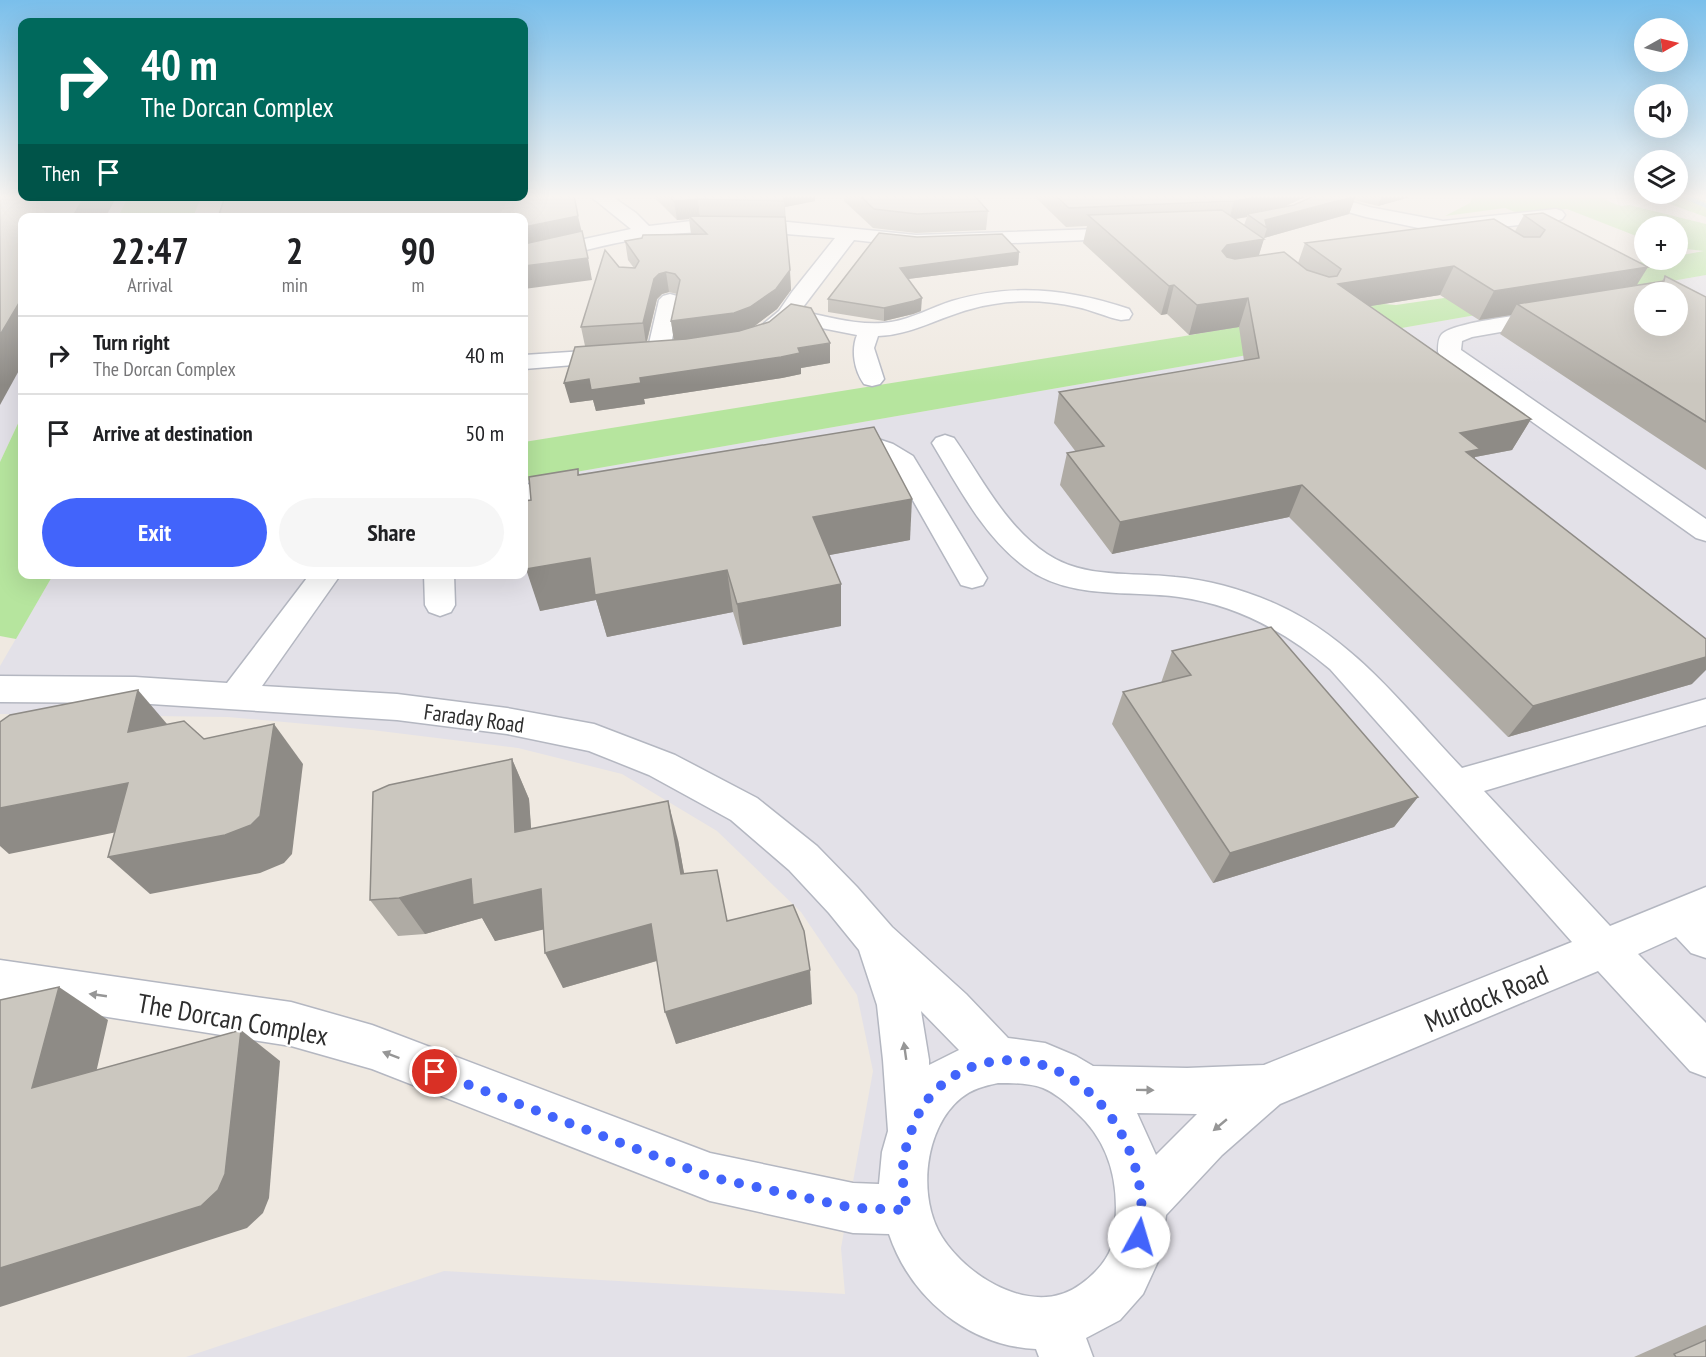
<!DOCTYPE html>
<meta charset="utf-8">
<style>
body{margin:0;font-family:"PT Sans Narrow",sans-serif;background:#f6f6f6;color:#202124;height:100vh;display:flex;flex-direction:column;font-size:22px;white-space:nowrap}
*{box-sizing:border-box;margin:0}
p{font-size:20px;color:#757577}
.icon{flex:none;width:33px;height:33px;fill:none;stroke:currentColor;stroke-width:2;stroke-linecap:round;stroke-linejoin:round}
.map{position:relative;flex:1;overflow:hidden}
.drawer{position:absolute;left:18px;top:213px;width:510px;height:366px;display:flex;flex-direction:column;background:#fff;border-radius:12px;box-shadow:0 6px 24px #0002}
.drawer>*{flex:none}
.hud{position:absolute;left:18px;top:18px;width:510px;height:183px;border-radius:12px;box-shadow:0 6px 24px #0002;background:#00695c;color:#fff;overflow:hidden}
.needle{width:39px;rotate:82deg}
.buttons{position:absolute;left:1634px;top:18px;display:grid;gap:12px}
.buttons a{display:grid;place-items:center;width:54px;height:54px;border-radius:50%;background:#fff;box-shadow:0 6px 24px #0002;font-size:30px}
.pin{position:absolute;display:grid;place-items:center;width:51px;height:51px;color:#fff;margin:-26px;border:3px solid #fff;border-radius:50%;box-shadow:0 2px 6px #0007}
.me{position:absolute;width:66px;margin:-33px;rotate:6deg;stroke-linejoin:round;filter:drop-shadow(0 0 4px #0008)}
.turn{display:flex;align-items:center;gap:21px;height:126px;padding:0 24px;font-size:27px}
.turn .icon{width:78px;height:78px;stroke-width:2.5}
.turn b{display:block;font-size:42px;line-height:51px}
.then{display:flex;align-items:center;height:57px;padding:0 24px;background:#0003;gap:12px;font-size:22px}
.eta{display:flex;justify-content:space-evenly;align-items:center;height:102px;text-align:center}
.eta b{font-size:36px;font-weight:600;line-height:42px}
.cta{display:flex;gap:12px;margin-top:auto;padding:12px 24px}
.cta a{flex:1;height:69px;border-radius:36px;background:#4264fb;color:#fff;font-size:24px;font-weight:600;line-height:69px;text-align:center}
.cta a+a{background:#f6f6f6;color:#202124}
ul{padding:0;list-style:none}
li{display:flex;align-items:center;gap:18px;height:78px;padding:0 24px;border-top:2px solid #e0e0e0}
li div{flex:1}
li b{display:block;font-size:22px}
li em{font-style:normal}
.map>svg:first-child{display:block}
.industrial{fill:#e3e1e8;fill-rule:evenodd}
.green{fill:#b6e59e}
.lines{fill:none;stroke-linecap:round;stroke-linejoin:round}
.stream{fill:#75cff0;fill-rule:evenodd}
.minor-casing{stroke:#b4b7c1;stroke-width:3}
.minor{fill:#fff;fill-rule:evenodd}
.wall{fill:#afaba4;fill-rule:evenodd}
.shaded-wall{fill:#8e8b86}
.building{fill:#cbc7bf;stroke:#8e8b86;stroke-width:1.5;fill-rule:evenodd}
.oneway{fill:#969696}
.route{stroke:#4264fb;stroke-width:10;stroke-dasharray:0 18}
.labels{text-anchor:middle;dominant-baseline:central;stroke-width:4.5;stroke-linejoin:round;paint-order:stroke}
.street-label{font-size:22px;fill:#2e2e2e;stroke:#fff}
.near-street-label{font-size:27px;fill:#2e2e2e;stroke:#fff}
</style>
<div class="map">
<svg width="1706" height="1357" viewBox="0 0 1706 1357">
<rect width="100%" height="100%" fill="#efe9e1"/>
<g class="industrial">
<polygon points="0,195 128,197 118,217 22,218 22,415 0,462"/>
<path d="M1706,275V1357H186L444,1271L845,1294L841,1248L873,1071L857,995L801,912L717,831L622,774L518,748L372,730L228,717L0,714V666L53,575L524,574V481ZM1644,292H1677V326H1644Z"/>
</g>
<g class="green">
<polygon points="1473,195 1600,195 1610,202 1621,206 1629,205 1706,224 1706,275 524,481 524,442 1185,336 1369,303 1396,305 1451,297 1480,288 1653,260 1677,260 1677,256 1704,251 1677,248 1677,226 1644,226 1644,239 1567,209 1520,214 1505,208 1445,216 1470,203"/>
<polygon points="1645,195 1690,195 1706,201 1706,217"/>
<polygon points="128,197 128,196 201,197 193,217 118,217"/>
<polygon points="22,415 22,574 53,575 16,639 0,636 0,462"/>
</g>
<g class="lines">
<polygon class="stream" points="1676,195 1686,195 1706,203 1706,208"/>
<g class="minor-casing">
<g id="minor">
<path d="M589,195H610L636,213L649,226L700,220L788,222L916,235L1128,228L1135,230L1137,234L1135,238L916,247L854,240L800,311C829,317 862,327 891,322C912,319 932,307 952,301C1013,283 1069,289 1129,309L1132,314L1129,319L1121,320C1106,317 1092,310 1077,307C1043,299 1005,299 971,309C940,317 911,335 878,336L874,348L884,379L880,384L872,386L864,384C854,370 851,350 857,335L791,322C779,332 769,344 753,340L750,335L779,311L792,292L835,238C772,232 707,227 644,238C603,244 564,257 524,264V252L631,229Z"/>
<polygon points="1316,195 1329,195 1369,207 1443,221 1556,209 1562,211 1565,215 1562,219 1556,221 1443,233 1366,217 1316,203 1313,199"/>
<polygon points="670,294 677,296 681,300 669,352 666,357 658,359 650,357 647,352 659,300 663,296"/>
<path d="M1550,311L1558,312L1561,317L1558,322L1472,337L1462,341L1461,350L1706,519V541L1696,538L1441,357L1438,352C1438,346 1438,338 1442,334C1454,322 1530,314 1550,311Z"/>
<polygon points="615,349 623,351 626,356 623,361 524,369 524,355"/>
<polygon points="857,432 893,444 913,456 987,578 983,585 972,588 961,585 894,467 875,454 855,448 836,446 832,441 836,436"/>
<path d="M945,435L954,438C982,478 1005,526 1047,554C1084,579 1132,572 1175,577C1209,580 1244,590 1276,604C1353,638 1405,708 1462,768L1706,699V725L1484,791L1610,926L1706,887V958L1691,953L1676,937L1638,954L1706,1023V1077L1690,1071L1598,971L1280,1104L1222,1155L1166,1215L1161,1255L1143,1294L1120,1320L1086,1338L1093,1357H1039L1036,1349C968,1346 910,1297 889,1234L853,1233L710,1201L372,1069L291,1046L0,1000V960L291,1002L372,1025L710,1153L853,1183L879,1184L882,1152L888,1131L883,1060L877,1005L859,950L829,913L789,870L731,820L649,775L589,751L507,734L397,720L135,703L0,702V676L135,677L227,683L310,574H341L262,686L397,694L507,708L594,724L675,755L757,798L817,846L857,887L892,927L966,994L1008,1038L1045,1043L1076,1056L1093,1066L1187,1068L1264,1065L1572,942L1330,669C1286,632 1237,605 1179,597C1128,590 1069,600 1025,567C983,536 958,486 932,443L936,438ZM921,1011L959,1050L929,1065V1060ZM998,1083C1013,1083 1029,1083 1043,1088C1055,1093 1067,1103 1076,1112C1114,1146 1121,1193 1113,1241C1110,1258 1095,1274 1081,1284C1035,1319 968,1278 942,1237C917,1198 924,1128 961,1098C972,1089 984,1086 998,1083ZM1137,1113L1197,1114L1156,1155Z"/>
<polygon points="575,477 585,479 588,485 585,491 524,501 524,485"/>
<polygon points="424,574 454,574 455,605 451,612 440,616 429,612 425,605"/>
</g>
</g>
<use href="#minor" class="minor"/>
</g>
<g class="wall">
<path d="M652,195H815V201L785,207L791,290L777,309L754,326L830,363L801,368V374L782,378L644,399L645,404L596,411L593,400L570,403L585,346L581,327L619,267L634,268L628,260L625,241L691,234L689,219L677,220ZM669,292L677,294L671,321L674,340L647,342L657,299L662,294Z"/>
<polygon points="844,195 974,195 988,211 986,230 916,233 873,228 844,201"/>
<path d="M1033,195H1309L1284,207L1294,205L1316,195H1409L1407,198L1378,206L1354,200L1349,214L1264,238L1259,255L1298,263L1305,243L1515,231L1524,215L1637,285L1662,281L1665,276L1706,297V470L1500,334L1511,315L1479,320L1440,295L1370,306L1531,419L1512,450L1475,457V459L1692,684L1508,737L1289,517L1112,554L1060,485L1067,453L1076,452L1054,423L1059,392L1244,361L1239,327L1189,335L1167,314L1161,315L1083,243L1087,226L1066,227ZM1247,217L1244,225L1235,219Z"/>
<polygon points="879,233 1019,252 1018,265 908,279 921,311 913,314 884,321 828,312 828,299"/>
<polygon points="578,469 579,475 910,540 829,555 841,584 841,626 743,645 733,612 607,637 596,600 540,611 531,500"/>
<polygon points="1172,651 1418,797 1394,827 1213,883 1112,724 1123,692 1161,683"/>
<polygon points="512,759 529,799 531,829 678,840 684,874 727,921 812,1004 676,1044 657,961 563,988 543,929 495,941 482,918 425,934 398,936 370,900"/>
<polygon points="1706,1325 1706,1357 1634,1357"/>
</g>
<g class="shaded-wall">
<polygon points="784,195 815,195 815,201 785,207 785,220"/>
<polygon points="1268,195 1309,195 1273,212 1247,214 1247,217 1229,220 1234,201"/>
<polygon points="1382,195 1409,195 1407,198 1378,206"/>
<polygon points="85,196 117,196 105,218 72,218"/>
<polygon points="306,196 317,196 313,214"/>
<polygon points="1356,196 1349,214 1264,238 1267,228 1265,220"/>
<polygon points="698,199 700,218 689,216 689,219 677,220 674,201"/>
<polygon points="578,216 583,237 524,250 524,227"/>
<polygon points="1264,239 1255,267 1219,273 1222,251 1227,245"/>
<polygon points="1019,252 1018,265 900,280 900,268"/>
<polygon points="588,258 592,280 524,289 524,266"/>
<polygon points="1454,266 1440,295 1327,313 1338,284"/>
<polygon points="1648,267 1630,296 1517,304 1511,315 1479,320 1494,291"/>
<polygon points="790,270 791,290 777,309 752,328 736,334 674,342 671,321"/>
<polygon points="666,272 669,292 662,294 657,299 646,344 643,323 654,279 659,274"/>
<polygon points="1174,285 1167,314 1161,315 1169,286"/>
<polygon points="22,298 22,365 0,405 0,335"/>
<polygon points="922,298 921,311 913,314 884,321 884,308"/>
<polygon points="1248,298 1239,327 1189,335 1197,305"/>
<polygon points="830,343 830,363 801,368 801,374 782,378 644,399 645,404 596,411 593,400 570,403 564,383 589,379 640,378 798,348"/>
<polygon points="524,383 528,409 524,410"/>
<polygon points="1531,419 1512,450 1475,457 1462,480 1460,433"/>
<polygon points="1302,485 1289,517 1112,554 1120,522"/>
<polygon points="912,499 910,540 814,558 813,517"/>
<polygon points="590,558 727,570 733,612 607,637 596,600 540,611 526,569"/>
<polygon points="841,584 841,626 743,645 737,604"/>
<polygon points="1706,657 1706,670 1692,684 1508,737 1533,706"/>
<polygon points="138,690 173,731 128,732"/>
<polygon points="274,724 303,764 292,854 284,863 260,873 150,894 108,857"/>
<polygon points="512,759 529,799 534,870 515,832"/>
<polygon points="128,783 166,822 9,854 0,846 0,808"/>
<polygon points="1418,797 1394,827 1213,883 1230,853"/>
<polygon points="668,801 678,840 691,911 681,874"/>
<polygon points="471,879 541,889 558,926 495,941 482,918 425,934 399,898"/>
<polygon points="651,924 663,959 563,988 545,953"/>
<polygon points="810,970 812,1004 676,1044 665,1012"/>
<polygon points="59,987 108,1020 86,1117 32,1088"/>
<polygon points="241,1030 280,1061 269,1198 263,1213 247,1228 0,1307 0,1268"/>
</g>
<g class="building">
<polygon points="0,195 22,195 22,196 85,196 72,218 22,218 22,298 0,335"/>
<polygon points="524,195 574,195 578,216 524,227 524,218 218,218 225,196 308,196 309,198 323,198 324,196 524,196"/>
<polygon points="668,195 784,195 784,201 698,199 674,201"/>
<polygon points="859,195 974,195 988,211 917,214 874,209"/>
<polygon points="1055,195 1268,195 1234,201 1069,208"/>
<polygon points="1316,195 1356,196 1265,220 1267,228 1247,214 1294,205"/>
<polygon points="1222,210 1264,239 1227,245 1222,251 1227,257 1235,259 1284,252 1307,270 1329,277 1337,276 1341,269 1305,243 1494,219 1524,237 1540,237 1545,230 1524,215 1543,213 1648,267 1494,291 1454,266 1338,284 1531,419 1460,433 1480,449 1466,452 1706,639 1706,657 1533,706 1302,485 1120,522 1067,453 1104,446 1059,392 1259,358 1248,298 1197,305 1174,285 1169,286 1088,215"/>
<polygon points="689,216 785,217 790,270 776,289 750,307 734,313 671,321 680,280 675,274 666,272 659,274 654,279 643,323 581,327 605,250 619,267 635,268 639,261 625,241 642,238 643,235 707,234"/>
<polygon points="582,231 588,258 524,266 524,244"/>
<polygon points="879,233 917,237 1002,234 1019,252 900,268 922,298 914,301 884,308 828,299"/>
<path d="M1665,276L1706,297V422L1517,304L1664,281ZM1644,292H1677V326H1644Z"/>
<polygon points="791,304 811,308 830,343 798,348 800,353 781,357 640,378 641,383 591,390 589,379 564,383 575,347 686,339 739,331 769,322"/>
<polygon points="874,427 912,499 813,517 841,584 737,604 727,570 595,595 590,558 526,569 524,539 524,501 531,500 529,477 578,469 578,475"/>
<polygon points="1271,627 1418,797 1230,853 1123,692 1191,675 1172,651"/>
<polygon points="138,690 128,732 184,721 204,739 274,724 260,816 251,825 225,835 108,857 128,783 0,808 0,722 10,715"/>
<polygon points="512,759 515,832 668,801 681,874 717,870 727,921 793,905 804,931 810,970 665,1012 651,924 545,953 541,889 473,905 471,879 399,898 370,900 373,792 389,785"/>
<polygon points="59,987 32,1088 241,1030 225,1174 218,1190 201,1206 0,1268 0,1000"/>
<polygon points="1706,1340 1706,1357 1676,1357 1674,1354"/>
</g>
<defs><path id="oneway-solid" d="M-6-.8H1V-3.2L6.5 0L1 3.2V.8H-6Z" transform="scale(1.5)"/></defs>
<g class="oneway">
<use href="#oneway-solid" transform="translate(98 995) rotate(-172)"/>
<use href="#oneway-solid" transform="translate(905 1051) rotate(-98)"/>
<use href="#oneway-solid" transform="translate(391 1055) rotate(-159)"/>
<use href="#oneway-solid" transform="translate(1145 1090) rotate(1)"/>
<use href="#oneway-solid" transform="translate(1220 1125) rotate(140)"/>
</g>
<linearGradient id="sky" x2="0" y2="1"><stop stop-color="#7abfeb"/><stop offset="0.51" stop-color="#f8f5f2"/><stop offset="1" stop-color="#f8f5f2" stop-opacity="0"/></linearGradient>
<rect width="1706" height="385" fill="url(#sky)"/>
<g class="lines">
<path class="route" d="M435,1072L710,1177L853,1208L907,1210C905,1197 902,1183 903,1170C903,1151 911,1130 919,1113C932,1089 955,1071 981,1064C1079,1038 1157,1148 1139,1237"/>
</g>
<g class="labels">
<g class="street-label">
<text transform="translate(474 718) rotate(8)">Faraday Road</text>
</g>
<g class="near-street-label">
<text transform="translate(1486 998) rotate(-23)">Murdock Road</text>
<text transform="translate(233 1019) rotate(10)">The Dorcan Complex</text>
</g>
</g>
</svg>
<div class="buttons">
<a><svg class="needle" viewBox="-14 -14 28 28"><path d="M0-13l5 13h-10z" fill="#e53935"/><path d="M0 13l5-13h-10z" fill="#757577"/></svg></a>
<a><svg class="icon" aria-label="sound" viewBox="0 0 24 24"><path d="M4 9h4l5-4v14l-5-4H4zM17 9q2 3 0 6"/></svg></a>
<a><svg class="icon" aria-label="layers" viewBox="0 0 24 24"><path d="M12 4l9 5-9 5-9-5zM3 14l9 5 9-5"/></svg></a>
<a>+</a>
<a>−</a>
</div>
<div class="pin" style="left:435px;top:1072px;background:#d93025"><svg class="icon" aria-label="arrive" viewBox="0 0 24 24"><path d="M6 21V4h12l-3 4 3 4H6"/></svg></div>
<svg class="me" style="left:1139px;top:1237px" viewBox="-20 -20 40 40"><circle r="19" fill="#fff"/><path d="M0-13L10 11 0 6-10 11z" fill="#4264fb"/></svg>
<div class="hud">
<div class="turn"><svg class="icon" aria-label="right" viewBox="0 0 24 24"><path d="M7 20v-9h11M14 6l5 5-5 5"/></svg><div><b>40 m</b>The Dorcan Complex</div></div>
<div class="then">Then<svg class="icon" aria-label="arrive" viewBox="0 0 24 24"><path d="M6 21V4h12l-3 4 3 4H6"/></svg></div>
</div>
<section class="drawer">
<div class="eta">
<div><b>22:47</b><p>Arrival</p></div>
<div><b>2</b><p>min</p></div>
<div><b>90</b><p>m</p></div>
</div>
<ul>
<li><svg class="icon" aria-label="right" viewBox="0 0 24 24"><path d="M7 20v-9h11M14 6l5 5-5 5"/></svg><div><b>Turn right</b><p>The Dorcan Complex</p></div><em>40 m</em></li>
<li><svg class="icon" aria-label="arrive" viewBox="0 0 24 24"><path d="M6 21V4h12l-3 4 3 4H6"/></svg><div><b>Arrive at destination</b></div><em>50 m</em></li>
</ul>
<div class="cta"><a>Exit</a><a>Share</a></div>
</section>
</div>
